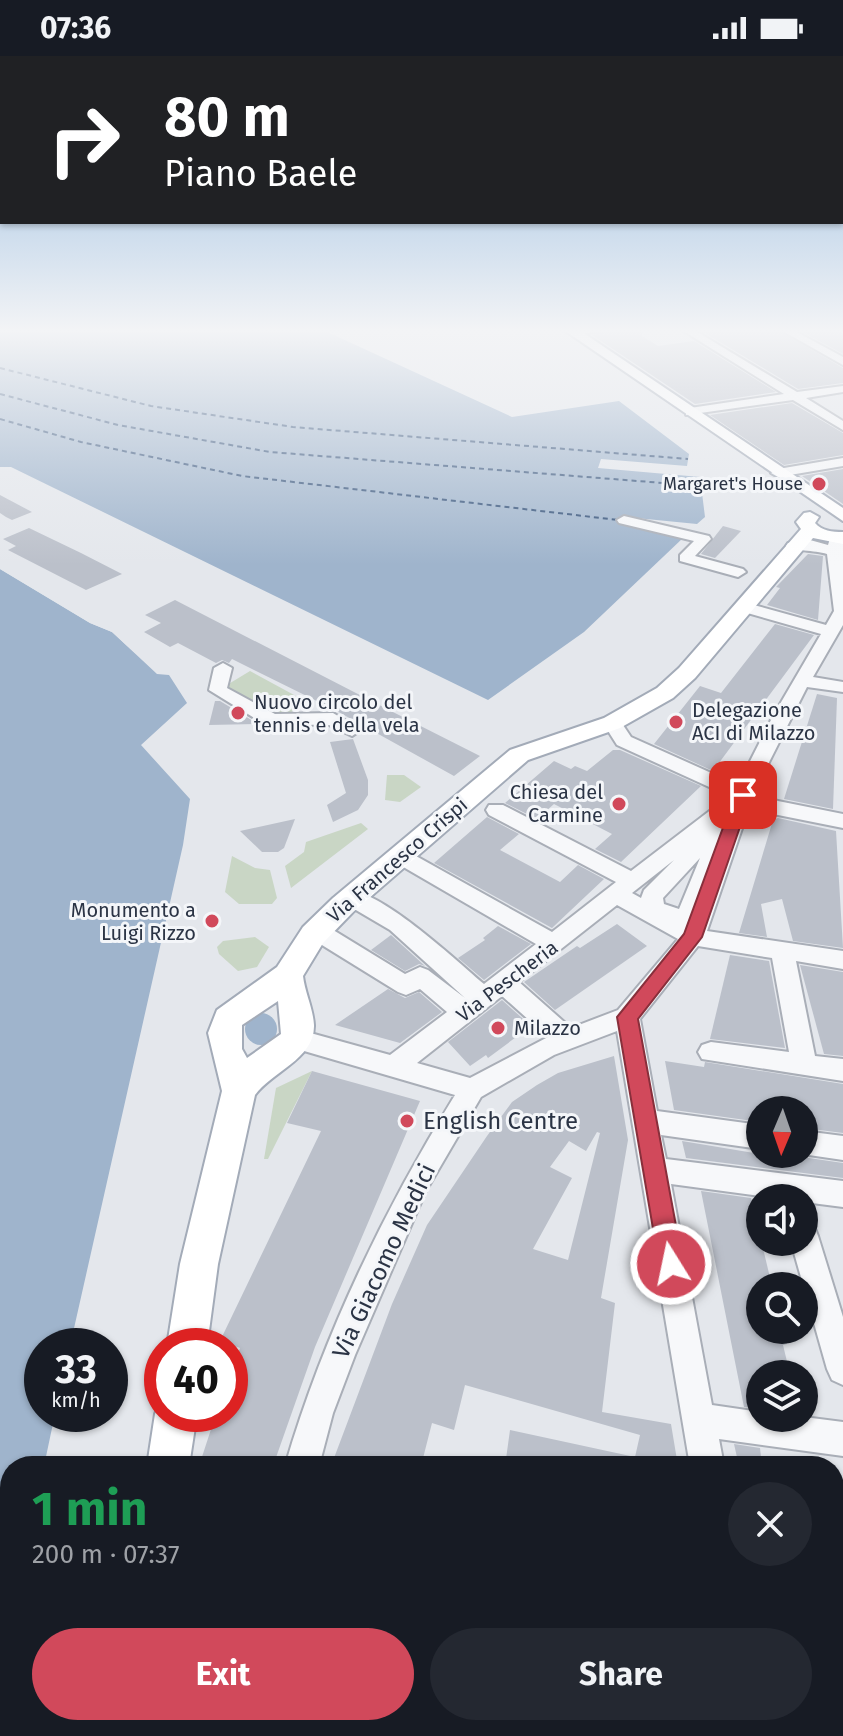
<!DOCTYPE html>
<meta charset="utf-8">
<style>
body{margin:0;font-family:"Fira Sans",sans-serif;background:#242831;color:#f1f3f6;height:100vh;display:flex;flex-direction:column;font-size:30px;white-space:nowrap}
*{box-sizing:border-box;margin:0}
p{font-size:26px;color:#9ea1a6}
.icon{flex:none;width:44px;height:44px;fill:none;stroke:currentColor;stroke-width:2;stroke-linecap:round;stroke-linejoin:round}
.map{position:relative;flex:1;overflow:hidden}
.panel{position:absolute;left:0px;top:1400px;width:844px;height:280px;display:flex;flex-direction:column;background:#171b24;border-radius:32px 32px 0 0;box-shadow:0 2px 6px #0004}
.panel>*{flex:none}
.top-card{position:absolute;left:0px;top:0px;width:844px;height:168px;box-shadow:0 2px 6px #0004;background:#202124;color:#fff;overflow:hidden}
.needle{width:52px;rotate:182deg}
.tools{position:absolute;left:746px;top:1040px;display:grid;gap:16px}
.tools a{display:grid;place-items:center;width:72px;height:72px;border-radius:50%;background:#171b24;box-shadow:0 2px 6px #0004;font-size:40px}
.speed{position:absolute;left:24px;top:1272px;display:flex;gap:16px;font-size:40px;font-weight:700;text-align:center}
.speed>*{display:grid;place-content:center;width:104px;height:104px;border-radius:50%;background:#171b24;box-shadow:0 2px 6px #0004;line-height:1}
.speed small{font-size:20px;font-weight:400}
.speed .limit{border:12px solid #d22;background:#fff;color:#111}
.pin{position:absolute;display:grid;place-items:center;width:68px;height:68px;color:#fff;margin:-34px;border-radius:16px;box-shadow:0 4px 12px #0006}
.me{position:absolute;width:88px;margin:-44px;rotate:350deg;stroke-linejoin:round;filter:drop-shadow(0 0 6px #0008)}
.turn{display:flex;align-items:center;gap:28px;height:168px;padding:0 32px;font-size:36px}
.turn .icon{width:104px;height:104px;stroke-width:2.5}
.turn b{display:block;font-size:56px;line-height:68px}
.round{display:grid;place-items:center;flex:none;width:84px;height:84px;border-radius:42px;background:#242831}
.summary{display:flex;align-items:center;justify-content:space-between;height:136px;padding:0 32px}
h1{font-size:48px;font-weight:700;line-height:60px;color:#1e9e55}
.primary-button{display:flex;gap:16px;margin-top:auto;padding:16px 32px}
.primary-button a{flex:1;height:92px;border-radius:48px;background:#d1495b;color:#fff;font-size:32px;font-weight:700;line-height:92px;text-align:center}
.primary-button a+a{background:#242831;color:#f1f3f6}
.status{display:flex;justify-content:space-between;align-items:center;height:56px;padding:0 40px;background:#171b24;direction:ltr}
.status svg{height:22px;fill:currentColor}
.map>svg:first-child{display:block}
.green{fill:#c9d6c5}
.water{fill:#9fb4cc}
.pier{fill:#e4e7ec}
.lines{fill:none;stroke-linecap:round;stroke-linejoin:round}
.ferry{stroke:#34527a;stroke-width:2;stroke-dasharray:5 4;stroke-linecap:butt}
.building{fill:#bbc0ca;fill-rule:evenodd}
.minor-casing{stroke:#a9aeb7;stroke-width:4}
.major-casing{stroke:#a3abb8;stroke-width:4}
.minor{fill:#f7f8fa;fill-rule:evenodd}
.major{fill:#fff;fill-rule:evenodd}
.route{fill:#d1495b;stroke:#882f3b;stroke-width:2}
.poi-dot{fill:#d1495b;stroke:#f4f6f9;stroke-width:3}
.labels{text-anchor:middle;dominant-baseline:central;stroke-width:6;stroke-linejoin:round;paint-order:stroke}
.far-poi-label{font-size:18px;fill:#2b3445;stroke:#f4f6f9;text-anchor:end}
.poi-label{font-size:20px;fill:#2b3445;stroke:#f4f6f9;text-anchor:start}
.street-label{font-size:20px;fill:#2b3445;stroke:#f4f6f9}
.near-poi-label{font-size:24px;fill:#2b3445;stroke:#f4f6f9;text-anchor:start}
.near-street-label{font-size:24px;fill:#2b3445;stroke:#f4f6f9}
</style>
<div class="status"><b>07:36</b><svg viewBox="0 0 49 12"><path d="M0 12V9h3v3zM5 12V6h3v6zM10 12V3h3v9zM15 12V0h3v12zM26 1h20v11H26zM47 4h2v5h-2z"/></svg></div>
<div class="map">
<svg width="843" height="1680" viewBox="0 0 843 1680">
<rect width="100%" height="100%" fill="#e4e7ec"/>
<g class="green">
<polygon points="250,615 307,646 285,660 271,660 222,632"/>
<polygon points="387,719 404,719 421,731 400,746 385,744"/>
<polygon points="361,767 368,773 291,832 285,810 304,796 306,786"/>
<polygon points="232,800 255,812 270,814 277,842 272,848 239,848 225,836"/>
<polygon points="255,881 269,891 257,911 238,915 219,898 217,891 223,885"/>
<polygon points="312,1015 268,1103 264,1103 276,1032"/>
</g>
<g class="water">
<polygon points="0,274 323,274 512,361 619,345 689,398 687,410 601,403 598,412 700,421 705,461 697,468 626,461 683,482 584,576 488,644 11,411 0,411"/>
<polygon points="0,513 90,567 112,576 157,618 169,619 187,647 141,689 190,743 183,789 70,1290 42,1290 42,1358 55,1358 44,1410 10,1410 10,1566 0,1612"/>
<circle cx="261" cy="973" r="16"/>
</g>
<polygon class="pier" points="0,509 13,514 92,563 115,573 136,598 112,576 90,567 0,513"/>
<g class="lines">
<g class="ferry">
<polyline points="0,312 151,350 293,371 688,403"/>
<polyline points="0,338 118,369 270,396 701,430"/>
<polyline points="0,363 81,386 242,420 618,464"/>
</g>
</g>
<g class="building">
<polygon points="614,274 642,274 642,280 658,290 694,285 776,336 695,348 592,279"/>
<polygon points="700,274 778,274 843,312 843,327 798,333"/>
<polygon points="799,274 843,277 843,298"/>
<polygon points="792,347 843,377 843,399 784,409 710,359"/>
<polygon points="843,413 843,448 802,420"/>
<polygon points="0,439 32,456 12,464 6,461 0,457"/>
<polygon points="723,470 741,475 715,502 701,498"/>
<polygon points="29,472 81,497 122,518 86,534 8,494 16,490 3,483"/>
<polygon points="808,498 823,500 818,564 767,549 780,532 776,531"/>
<polygon points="175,544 387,653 480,700 454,720 335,654 232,603 229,607 222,604 216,607 178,587 170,591 144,576 161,567 145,559"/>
<polygon points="775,568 814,579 713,715 654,688 700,630 721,637"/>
<polygon points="817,638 837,642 833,753 784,743"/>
<polygon points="215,645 220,645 258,668 209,669"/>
<polygon points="353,683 368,724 368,739 358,754 333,766 327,749 346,737 330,686"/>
<polygon points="613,694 620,694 701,730 621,806 595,793 612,778 554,748 537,763 505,747 554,705 571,713 575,710 587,715"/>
<polygon points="487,761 519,778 500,794 560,826 578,809 604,823 552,872 434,807"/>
<polygon points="778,762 836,775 843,892 793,885 782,843 761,848 767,881 739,877 773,764"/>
<polygon points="295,763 284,792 278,796 262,796 240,775"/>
<polygon points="617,868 647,890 555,954 524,926 577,890 580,892"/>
<polygon points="498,870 531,888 484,924 458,902 485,884 483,882"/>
<polygon points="391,879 425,910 419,908 405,915 371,894"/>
<polygon points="730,899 769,905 785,992 710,983"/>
<polygon points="800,909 843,916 843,1000 824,998"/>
<polygon points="388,933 405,942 419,936 442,956 400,987 335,969"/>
<polygon points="502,944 531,970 488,1002 486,999 470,1010 448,986"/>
<path d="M614,1000L628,1084L601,1242L615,1247L602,1356L671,1368L678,1410H505L510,1374L635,1401L640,1379L465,1329L454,1374L432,1367L421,1410H331L392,1248L427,1169L487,1080L512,1046L537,1029L558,1017ZM597,1076L600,1077L568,1204L533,1193L572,1122L550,1111L569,1085L586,1095Z"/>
<polygon points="665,1005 704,1011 705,1006 843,1028 843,1077 804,1072 804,1054 760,1054 760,1066 674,1054"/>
<polygon points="312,1015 420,1045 315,1291 273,1410 199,1410 216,1358 230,1358 230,1318 240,1292 220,1285 321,1075 287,1067"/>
<polygon points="682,1085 760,1098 799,1098 802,1101 843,1107 843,1122 686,1102"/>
<polygon points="701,1135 751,1142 772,1230 760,1230 760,1274 783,1274 787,1288 783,1289 790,1318 760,1318 760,1353 744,1351"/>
<polygon points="734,1388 760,1392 762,1410 739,1410"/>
</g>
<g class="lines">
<g class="minor-casing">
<g id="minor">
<polygon points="576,274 611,274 572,279 571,277"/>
<polygon points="682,274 694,274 797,336 843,330 843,336 806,342 843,365 843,374 793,344 686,359 686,353 690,352 784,338"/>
<polygon points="781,274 793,274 843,301 843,309"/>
<polygon points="843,402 843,410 778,421 771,417 778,413"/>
<polygon points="624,460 709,480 711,483 695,500 743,513 746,516 738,521 680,505 680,499 694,485 619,467 617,464"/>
<path d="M836,478L843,482V569L813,621L843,626V636L807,631L754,736L778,745L843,758V772L773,758L750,749L707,875L843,895V913L796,905L815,1000L843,1003V1025L702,1003L698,996L702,989L711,986L789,996L772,902L698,890L640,963L657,1055L760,1069V1093L661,1079L666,1103L843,1125V1151L804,1146V1142H776L671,1128L712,1349L760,1356V1362L804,1361L843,1366V1400L719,1383L724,1410H690L617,975L554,999L481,1041L426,1135L355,1299L333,1357L319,1410H285C323,1280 384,1154 455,1039L287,990L284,983L287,976L296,973L390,999L447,956L420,933L406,939L398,936L309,881L306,875L309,869L317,867L325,869L405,918L420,911L428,914L465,942L390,874L344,847L341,841L344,835C374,827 459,907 484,928L536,888L393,805L389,800L393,795H407L552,876L616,826L489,759L486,754L489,749H503L631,815L729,740L617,689L603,667L605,663H619L631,681L738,729L773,660L821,578L737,554L735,551L743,546L826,569L834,555L827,498C815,494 792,495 786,490L788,487L810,484L828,489L831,479ZM700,802L679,853L664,848L663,842ZM674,804L644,834L641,842L632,837ZM617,849L678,883L618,954L571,972L519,926ZM502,940L548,981L470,1022L417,1007Z"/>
<polygon points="223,607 232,612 227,632 275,658 333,657 361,674 352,680 329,669 264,668 209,634 214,612"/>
<polygon points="804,1075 843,1080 843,1104 802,1098"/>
<polygon points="804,1167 814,1170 818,1180 843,1261 843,1329 832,1324 827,1313 791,1186 804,1186"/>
<polygon points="834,1485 843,1487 843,1523 834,1521"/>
<polygon points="834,1655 843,1655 843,1680 761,1680 756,1670 834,1670"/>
<polygon points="206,1670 246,1670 243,1680 203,1680"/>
</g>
</g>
<g class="major-casing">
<g id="major">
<polygon points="564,274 579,274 843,452 843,465"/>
<path d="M810,456L819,461L815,467C822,475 832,476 843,476V488L813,482L695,622L673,642L620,672L528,704L353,856L323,887L303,920C305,937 313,952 314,969C315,1003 271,1016 255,1039L218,1208L207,1290H167L180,1208L222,1035L208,977L217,954L277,911L303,871L333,842L510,694L604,662L657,632L679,612L801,473L796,466L804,457ZM278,945L281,978L247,1002L242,993V969Z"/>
<polygon points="161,1343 162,1358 197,1358 189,1410 147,1410 155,1358"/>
<rect x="109" y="1670" width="50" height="10"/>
</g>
</g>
<use href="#minor" class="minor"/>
<use href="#major" class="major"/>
</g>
<linearGradient id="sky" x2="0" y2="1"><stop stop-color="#8bb4dd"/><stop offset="0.54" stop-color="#f3f4f6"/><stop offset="1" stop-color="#f3f4f6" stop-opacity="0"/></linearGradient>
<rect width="843" height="509" fill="url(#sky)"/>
<polygon class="route" points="743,734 751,739 702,881 638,963 683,1208 680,1216 671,1219 663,1216 659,1208 617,961 684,878 735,739"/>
<g class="poi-dot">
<circle cx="819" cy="428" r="8"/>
<circle cx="238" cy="657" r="8"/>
<circle cx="676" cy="666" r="8"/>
<circle cx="619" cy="748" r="8"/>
<circle cx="212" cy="865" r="8"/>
<circle cx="498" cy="972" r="8"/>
<circle cx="407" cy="1065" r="8"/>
</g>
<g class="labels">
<g class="far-poi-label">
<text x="803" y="428">Margaret's House</text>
</g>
<g class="poi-label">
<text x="254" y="646">Nuovo circolo del<tspan x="254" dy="23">tennis e della vela</tspan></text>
<text x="692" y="654">Delegazione<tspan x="692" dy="23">ACI di Milazzo</tspan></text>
<text x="603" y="736" text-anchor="end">Chiesa del<tspan x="603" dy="23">Carmine</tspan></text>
<text x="196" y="854" text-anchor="end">Monumento a<tspan x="196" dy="23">Luigi Rizzo</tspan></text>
<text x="514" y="972">Milazzo</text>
</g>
<g class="street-label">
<text transform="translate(397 804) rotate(-41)">Via Francesco Crispi</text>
<text transform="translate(507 925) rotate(-37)">Via Pescheria</text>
</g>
<g class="near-poi-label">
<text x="423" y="1065">English Centre</text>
</g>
<g class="near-street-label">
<text transform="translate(384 1205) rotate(-65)">Via Giacomo Medici</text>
</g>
</g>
</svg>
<div class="tools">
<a><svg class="needle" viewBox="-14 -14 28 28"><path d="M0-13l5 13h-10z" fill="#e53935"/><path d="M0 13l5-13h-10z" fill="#9ea1a6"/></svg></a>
<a><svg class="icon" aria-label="sound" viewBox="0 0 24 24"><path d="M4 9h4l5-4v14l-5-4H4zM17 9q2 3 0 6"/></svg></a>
<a><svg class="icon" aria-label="search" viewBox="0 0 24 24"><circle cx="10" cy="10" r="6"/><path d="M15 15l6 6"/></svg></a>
<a><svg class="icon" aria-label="layers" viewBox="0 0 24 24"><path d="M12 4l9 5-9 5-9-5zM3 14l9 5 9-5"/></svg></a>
</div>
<div class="speed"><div>33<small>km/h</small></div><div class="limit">40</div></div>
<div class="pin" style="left:743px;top:739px;background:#d93025"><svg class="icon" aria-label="arrive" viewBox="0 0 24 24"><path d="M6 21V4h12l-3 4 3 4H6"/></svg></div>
<svg class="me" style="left:671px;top:1208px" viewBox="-20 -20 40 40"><circle r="17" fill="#d1495b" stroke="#fff" stroke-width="3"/><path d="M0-11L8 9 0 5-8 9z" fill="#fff"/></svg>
<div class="top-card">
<div class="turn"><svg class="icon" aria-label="right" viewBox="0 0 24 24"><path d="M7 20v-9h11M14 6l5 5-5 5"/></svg><div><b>80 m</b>Piano Baele</div></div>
</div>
<section class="panel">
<div class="summary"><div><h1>1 min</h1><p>200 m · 07:37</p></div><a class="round"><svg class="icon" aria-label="close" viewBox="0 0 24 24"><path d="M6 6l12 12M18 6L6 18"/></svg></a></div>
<div class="primary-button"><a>Exit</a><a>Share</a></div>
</section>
</div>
